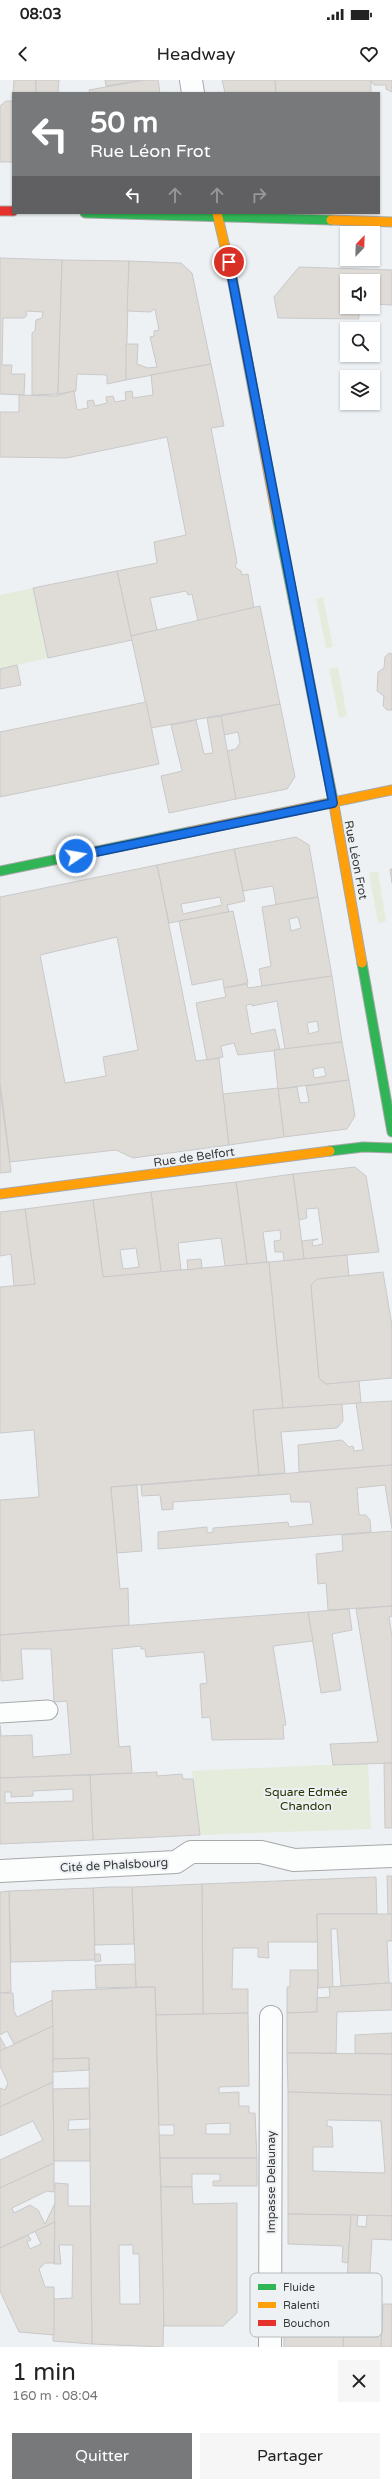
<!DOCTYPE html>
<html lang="fr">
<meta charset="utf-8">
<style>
body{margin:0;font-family:"Varela Round",sans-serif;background:#f6f6f6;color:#222;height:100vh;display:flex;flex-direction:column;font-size:15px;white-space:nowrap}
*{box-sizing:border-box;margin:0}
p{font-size:13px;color:#767676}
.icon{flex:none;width:22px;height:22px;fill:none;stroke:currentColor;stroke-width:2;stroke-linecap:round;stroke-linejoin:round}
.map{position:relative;height:2267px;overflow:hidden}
.side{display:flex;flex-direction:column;background:#fff;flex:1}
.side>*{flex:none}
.hud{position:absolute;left:12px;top:12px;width:368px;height:122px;border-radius:0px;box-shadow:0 1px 3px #0004;background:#78797b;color:#fff;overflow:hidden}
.needle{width:26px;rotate:23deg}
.tools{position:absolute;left:340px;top:146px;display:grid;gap:8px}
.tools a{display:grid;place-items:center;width:40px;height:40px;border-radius:0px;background:#fff;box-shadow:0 1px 3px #0004;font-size:20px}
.pin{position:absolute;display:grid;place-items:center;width:34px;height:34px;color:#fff;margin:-17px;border:2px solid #fff;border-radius:50%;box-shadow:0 1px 4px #0007}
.me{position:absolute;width:44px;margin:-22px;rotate:78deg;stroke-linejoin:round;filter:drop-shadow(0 0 3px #0008)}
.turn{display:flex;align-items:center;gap:14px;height:84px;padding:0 12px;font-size:18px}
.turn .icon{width:52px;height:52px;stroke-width:2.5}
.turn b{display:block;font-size:28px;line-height:34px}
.lanes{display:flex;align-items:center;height:38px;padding:0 12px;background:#0003;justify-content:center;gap:20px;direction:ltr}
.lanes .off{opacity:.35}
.round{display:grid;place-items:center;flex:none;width:42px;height:42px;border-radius:0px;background:#f6f6f6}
.summary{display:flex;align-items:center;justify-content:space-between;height:68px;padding:0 12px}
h1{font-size:24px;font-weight:600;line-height:30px}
.button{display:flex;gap:8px;margin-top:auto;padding:8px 12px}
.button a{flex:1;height:46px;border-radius:0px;background:#78797b;color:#fff;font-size:16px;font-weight:600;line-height:46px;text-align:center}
.button a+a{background:#f6f6f6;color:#222}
.status{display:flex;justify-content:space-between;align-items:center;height:28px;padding:0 20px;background:#fff;direction:ltr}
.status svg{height:11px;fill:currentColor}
header{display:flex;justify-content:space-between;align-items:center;height:52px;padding:0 12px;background:#fff;font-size:18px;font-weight:600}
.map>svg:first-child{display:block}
.green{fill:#e5ecdc}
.building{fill:#dfdcd8;stroke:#c9c9ca;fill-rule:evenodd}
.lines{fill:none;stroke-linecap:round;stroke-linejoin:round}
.lane-casing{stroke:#a6a8a9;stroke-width:21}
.street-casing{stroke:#a6a8a9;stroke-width:24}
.fast-casing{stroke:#a6a8a9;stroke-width:11}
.slow-casing{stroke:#a6a8a9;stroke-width:11}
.jam-casing{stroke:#a6a8a9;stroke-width:11}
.lane{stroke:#fcfdfd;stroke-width:19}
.street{stroke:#fcfdfd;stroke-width:22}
.fast{stroke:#30b455;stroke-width:9}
.slow{stroke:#ff9f0a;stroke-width:9}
.jam{stroke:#e5322d;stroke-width:9}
.route-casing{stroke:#114b97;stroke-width:10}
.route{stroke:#1a73e8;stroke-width:7}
.labels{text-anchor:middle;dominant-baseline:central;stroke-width:4;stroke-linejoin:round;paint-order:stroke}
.street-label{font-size:12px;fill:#38393a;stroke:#edf1f4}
.park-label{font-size:12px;fill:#273200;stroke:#edf1f4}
.key{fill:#edf1f4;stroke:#b7babc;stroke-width:1}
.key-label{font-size:11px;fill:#38393a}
</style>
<div class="status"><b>08:03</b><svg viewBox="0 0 49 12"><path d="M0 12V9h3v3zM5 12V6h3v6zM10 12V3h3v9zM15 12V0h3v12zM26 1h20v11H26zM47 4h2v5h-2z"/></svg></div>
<header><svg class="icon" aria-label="back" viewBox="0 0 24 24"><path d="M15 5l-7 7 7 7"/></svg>Headway<svg class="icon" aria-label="heart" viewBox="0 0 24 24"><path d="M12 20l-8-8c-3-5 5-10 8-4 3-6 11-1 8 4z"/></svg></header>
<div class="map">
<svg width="392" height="2267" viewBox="0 0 392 2267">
<rect width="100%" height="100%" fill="#eef1f3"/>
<g class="green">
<polygon points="33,508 48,578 0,589 0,515"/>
<polygon points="323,517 333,567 326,568 316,519"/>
<polygon points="338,587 347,636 339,638 329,589"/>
<polygon points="378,791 386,841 378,843 369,793"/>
<polygon points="368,1683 371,1749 200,1755 192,1691"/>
</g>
<g class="building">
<polygon points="14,0 36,0 36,13 13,13"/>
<polygon points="36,0 59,0 58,13 36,13"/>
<polygon points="105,0 144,0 106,6"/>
<polygon points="144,0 158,0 160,13 90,13 89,10"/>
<polygon points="222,0 275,0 276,13 225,13"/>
<polygon points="275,0 392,0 392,12 386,9 386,5 374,5 371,1 371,13 276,13"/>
<polygon points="6,21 13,21 13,82 0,82 0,26"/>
<polygon points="0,178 62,180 58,314 32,315 32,253 35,251 36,240 42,238 43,232 26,231 27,235 24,238 3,238 2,285 12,285 11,294 25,294 24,315 0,314"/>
<polygon points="62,180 129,181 126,300 107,304 107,295 77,294 76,311 58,314"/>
<polygon points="129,181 181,183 192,193 211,284 126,300 126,264 138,264 137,284 148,288 157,287 150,257 154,256 154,251 159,250 155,229 150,232 127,231"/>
<polygon points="299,187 392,190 392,225 373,224 373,201 347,201 347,227 359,227 359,239 278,238 274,217"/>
<polygon points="211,284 224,346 211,348 237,482 235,487 241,491 242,495 248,494 254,528 198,541 192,514 188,515 186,511 150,518 157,550 131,556 117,491 157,483 154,462 186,455 167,357 67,378 0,377 0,332 19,332 19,315 55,316 74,311 77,330 88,328 87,321 93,320 95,326 107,323 106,317 113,316 115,322 126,320 125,312 132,311 133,318 153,315 151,295"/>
<polygon points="117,491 132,560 48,578 33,508"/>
<polygon points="260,526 280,624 151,648 131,556"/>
<polygon points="389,573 392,574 392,630 387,630 383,626 384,616 377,611 378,592 384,588 385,577"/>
<polygon points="17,585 21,605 0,609 0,589"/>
<polygon points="146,622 159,684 0,717 0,652"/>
<polygon points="280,624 295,697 287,709 236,719 227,671 236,669 240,663 238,652 224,655 221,636"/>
<polygon points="221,636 236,719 169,733 161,696 182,691 171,645 196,640 204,674 213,673 207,638"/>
<polygon points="296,757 309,765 318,817 276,825 273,806 243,811 234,769"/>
<path d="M234,769L245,821L227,825L229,832L169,843L157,785ZM220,817L222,825L183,834L181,824Z"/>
<path d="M157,785L196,981L219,978L229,1065L133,1078L116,1070L10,1082L0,1003V817ZM117,857L138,970L103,977L106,996L65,1003L40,875Z"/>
<polygon points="390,789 392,789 392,803"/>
<path d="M318,817L332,896L262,906L259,889L271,886L262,827ZM298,837L301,848L291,851L289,839Z"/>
<polygon points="233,831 248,903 224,908 223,899 192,905 179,841"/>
<path d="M332,896L342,962L285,969L277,921L252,926V924L246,925L251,954L275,949L280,970L238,975L234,963L221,966L223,977L207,980L196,923L226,917L224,908L247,904L248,908ZM317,941L319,951L309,954L307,943Z"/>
<path d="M342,962L349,1000L278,1009L274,970ZM324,987L326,996L314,998L313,989Z"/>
<polygon points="349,1000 355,1036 347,1049 284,1057 278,1009 297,1007 300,1023 309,1022 306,1006"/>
<polygon points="0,1008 11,1092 0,1093"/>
<polygon points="278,1008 284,1057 229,1065 223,1014"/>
<polygon points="355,1087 366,1096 379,1172 304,1179 302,1161 318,1159 312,1161 313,1166 323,1164 318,1128 306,1129 307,1138 299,1140 293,1094"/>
<polygon points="293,1094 304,1179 284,1181 283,1172 275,1172 274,1161 281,1160 280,1150 263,1152 267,1182 247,1184 236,1102"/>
<polygon points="236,1102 247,1184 225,1186 221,1158 178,1163 181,1190 161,1192 151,1112"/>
<path d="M151,1112L161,1192L103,1197L93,1120ZM136,1168L139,1187L123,1189L120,1170Z"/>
<polygon points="93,1120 103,1197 269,1182 283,1328 253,1330 259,1395 111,1407 120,1509 128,1508 129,1545 0,1555 0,1420 39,1417 34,1350 0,1353 0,1207 35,1204 25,1129"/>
<polygon points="25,1129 35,1204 14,1206 11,1174 0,1176 0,1132"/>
<polygon points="347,1175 349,1197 317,1199 311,1205 319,1298 326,1304 359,1300 361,1323 283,1328 269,1182"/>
<polygon points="201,1179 202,1188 188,1190 187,1180"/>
<polygon points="383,1192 392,1246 392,1298 326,1304 319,1298 311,1205 317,1199"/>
<polygon points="392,1321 392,1385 299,1392 298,1365 342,1360 349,1367 353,1366 354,1371 363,1370 356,1323"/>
<polygon points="342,1324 343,1341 337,1348 281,1352 285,1393 259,1395 253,1330"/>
<polygon points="392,1385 392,1449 385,1405 357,1408 359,1435 366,1435 370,1440 371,1452 158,1469 158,1452 207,1447 207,1453 213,1452 213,1448 288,1442 289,1447 313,1444 310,1422 291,1422 290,1414 173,1422 173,1429 162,1430 160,1415 142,1416 141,1405"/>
<polygon points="137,1405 142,1471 117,1473 111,1407"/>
<polygon points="392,1451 392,1526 328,1530 326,1503 318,1504 316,1474 343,1471 342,1455"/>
<polygon points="392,1526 392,1536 389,1537 392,1556 392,1683 333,1685 330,1664 378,1662 356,1529"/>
<polygon points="349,1529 352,1550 332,1554 341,1610 321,1613 308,1532"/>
<polygon points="308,1532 313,1561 273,1566 286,1645 283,1645 284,1659 212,1660 210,1637 202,1638 200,1604 207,1603 204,1572 146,1577 145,1569 141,1569 141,1566 112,1569 119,1667 130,1666 132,1693 0,1698 0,1645 1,1656 32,1655 33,1677 71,1674 67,1621 54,1622 51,1569 21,1569 23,1599 1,1601 0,1555"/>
<polygon points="384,1683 392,1683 392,1748 385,1748"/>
<polygon points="157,1692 157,1696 182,1694 183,1699 193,1699 200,1755 93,1760 90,1695"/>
<path d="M90,1695L93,1760L0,1764V1698ZM73,1709V1721L5,1723V1712H11V1717L33,1716V1711Z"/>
<polygon points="387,1796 392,1796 392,1834 388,1834"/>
<polygon points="376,1797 377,1834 317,1834 318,1862 268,1862 269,1878 258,1877 258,1868 233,1868 232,1909 248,1909 248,1933 203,1934 202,1804"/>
<polygon points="202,1804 203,1934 156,1935 155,1907 136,1907 132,1807"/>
<polygon points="110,1807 132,1807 134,1864 95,1865 93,1808"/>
<polygon points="93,1808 95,1880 11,1882 9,1811"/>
<polygon points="9,1811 11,1912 0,1913 0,1812"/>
<polygon points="317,1834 392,1834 392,1861 387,1861 389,1903 341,1906 337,1849 331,1849 333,1907 318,1908"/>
<polygon points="95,1874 100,1874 101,1881 95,1882"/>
<polygon points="135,1884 136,1907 96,1908 95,1885"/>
<polygon points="290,1890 318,1890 317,1932 287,1933 287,1907 290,1907"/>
<polygon points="389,1903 392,1903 392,1930 337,1932 336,1973 287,1973 287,1933 317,1932 317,1918 330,1917 329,1907"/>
<path d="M155,1907L164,2225L163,2267L92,2264L89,1978L53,1979L52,1911ZM119,2165H133V2174H139L140,2224H120Z"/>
<polygon points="0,1913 13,1913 14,1931 17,1937 52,1920 53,1946 14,1964 7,1951 0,1955"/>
<path d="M248,1933L249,2006L219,2007V2013L239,2012V2026H249V2033H255L257,2078H160L159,2055H174V2045H159L156,1935ZM230,2043V2054H206V2044Z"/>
<polygon points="53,1946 53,2002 0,2027 0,2008 5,2010 8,2003 0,1986 0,1971"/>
<polygon points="392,1953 392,1974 355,1973 355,1955"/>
<polygon points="0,1957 6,1968 0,1971"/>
<polygon points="287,1973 392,1974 392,2015 288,2012"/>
<polygon points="89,1978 89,1990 53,1992 53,1979"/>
<polygon points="53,2002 54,2083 0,2108 0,2080 43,2060 33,2041 0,2056 0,2027"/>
<polygon points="89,2008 90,2039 69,2040 68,2050 90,2049 90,2081 54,2081 53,2009"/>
<path d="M288,2012L392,2015V2136L288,2134ZM327,2040L381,2041L385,2093L313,2091V2067H333L332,2047L327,2046Z"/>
<polygon points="160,2078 257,2078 257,2106 213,2106 213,2101 220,2101 220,2094 192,2094 192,2107 161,2107"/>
<polygon points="54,2083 54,2112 47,2111 12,2128 14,2133 30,2125 38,2130 45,2144 55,2123 55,2142 0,2168 0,2108"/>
<polygon points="55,2103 68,2104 68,2126 90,2126 92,2264 53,2261 54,2219 72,2218 73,2165 59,2165 61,2184 54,2184"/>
<polygon points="161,2107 192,2107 193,2124 237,2123 237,2233 223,2246 164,2246"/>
<polygon points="288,2134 351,2135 348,2183 342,2182 343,2166 288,2164"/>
<polygon points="351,2135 358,2135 357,2146 366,2147 367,2135 392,2136 392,2160 372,2159 367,2241 375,2242 375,2247 382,2248 381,2267 343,2267"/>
<polygon points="55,2142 54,2183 45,2183 39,2189 45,2207 54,2207 54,2255 19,2252 0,2211 0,2168 28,2155 31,2160 27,2162 30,2169 41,2164 35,2151"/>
<polygon points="289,2200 304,2202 304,2211 297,2211 297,2217 319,2219 320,2213 324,2213 324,2218 331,2219 332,2202 346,2204 343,2267 284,2267 284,2211 288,2210"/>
<polygon points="383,2224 392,2224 392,2267 381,2267"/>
</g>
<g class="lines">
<g class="lane-casing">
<polyline id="lane" points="0,1633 48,1630"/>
</g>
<g class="street-casing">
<g id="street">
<polyline points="191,0 193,13"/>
<polyline points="0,1791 176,1782 191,1772 261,1772 294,1780 392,1776"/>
<polyline points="270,2267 271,1937"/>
</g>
</g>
<g class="fast-casing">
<g id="fast">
<polyline points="85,133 331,140"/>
<polyline points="277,438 334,725"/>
<polyline points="0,791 189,752"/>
<polyline points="362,883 392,1052"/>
<polyline points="330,1071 363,1067 392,1068"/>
</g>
</g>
<g class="slow-casing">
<g id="slow">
<polyline points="217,133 232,197 277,438"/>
<polyline points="331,140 392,142"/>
<polyline points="334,725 362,883"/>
<polyline points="189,752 392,710"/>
<polyline points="0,1114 330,1071"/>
</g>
</g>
<g class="jam-casing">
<polyline id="jam" points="0,131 13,131"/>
</g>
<use href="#lane" class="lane"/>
<use href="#street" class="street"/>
<use href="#fast" class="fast"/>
<use href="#slow" class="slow"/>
<use href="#jam" class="jam"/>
</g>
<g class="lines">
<g class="route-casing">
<polyline id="route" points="76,776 333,723 229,182"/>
</g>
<use href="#route" class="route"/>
</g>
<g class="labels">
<g class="street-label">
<text transform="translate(356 780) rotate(79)">Rue Léon Frot</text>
<text transform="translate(194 1077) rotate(-8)">Rue de Belfort</text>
<text transform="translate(114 1785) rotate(-3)">Cité de Phalsbourg</text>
<text transform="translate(271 2102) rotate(-90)">Impasse Delaunay</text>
</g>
<g class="park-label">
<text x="306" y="1712">Square Edmée<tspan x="306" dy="14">Chandon</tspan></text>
</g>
</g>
<rect x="250" y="2193" width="132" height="64" rx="6" class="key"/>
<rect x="258" y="2204" width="18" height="6" fill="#30b455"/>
<rect x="258" y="2222" width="18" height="6" fill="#ff9f0a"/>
<rect x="258" y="2240" width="18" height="6" fill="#e5322d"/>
<g class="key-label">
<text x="283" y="2211">Fluide</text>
<text x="283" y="2229">Ralenti</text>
<text x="283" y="2247">Bouchon</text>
</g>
</svg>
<div class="tools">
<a><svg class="needle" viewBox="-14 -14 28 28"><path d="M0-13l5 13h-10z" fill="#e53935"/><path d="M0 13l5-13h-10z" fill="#767676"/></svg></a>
<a><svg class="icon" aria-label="sound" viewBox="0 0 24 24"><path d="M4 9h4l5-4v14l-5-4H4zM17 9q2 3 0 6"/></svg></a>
<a><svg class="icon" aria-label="search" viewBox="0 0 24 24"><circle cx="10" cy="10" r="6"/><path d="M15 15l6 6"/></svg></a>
<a><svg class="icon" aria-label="layers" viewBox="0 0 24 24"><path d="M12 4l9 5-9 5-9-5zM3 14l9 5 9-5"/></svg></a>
</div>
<div class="pin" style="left:229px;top:182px;background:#d93025"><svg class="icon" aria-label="arrive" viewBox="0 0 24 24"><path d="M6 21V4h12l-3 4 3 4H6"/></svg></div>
<svg class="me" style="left:76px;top:776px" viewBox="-20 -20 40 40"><circle r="17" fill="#1a73e8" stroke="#fff" stroke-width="3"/><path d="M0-11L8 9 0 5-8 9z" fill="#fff"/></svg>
<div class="hud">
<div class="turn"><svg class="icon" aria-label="left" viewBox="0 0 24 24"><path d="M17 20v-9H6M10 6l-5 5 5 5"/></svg><div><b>50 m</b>Rue Léon Frot</div></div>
<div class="lanes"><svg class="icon" aria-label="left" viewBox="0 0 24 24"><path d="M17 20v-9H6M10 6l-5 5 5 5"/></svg><svg class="icon off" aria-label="ahead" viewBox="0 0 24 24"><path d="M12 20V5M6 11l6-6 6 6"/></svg><svg class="icon off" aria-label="ahead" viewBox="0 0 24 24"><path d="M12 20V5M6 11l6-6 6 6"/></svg><svg class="icon off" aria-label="right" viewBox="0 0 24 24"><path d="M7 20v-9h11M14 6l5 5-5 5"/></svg></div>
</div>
</div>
<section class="side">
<div class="summary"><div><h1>1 min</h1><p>160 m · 08:04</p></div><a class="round"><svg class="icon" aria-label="close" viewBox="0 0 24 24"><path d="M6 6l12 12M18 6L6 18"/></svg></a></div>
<div class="button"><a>Quitter</a><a>Partager</a></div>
</section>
